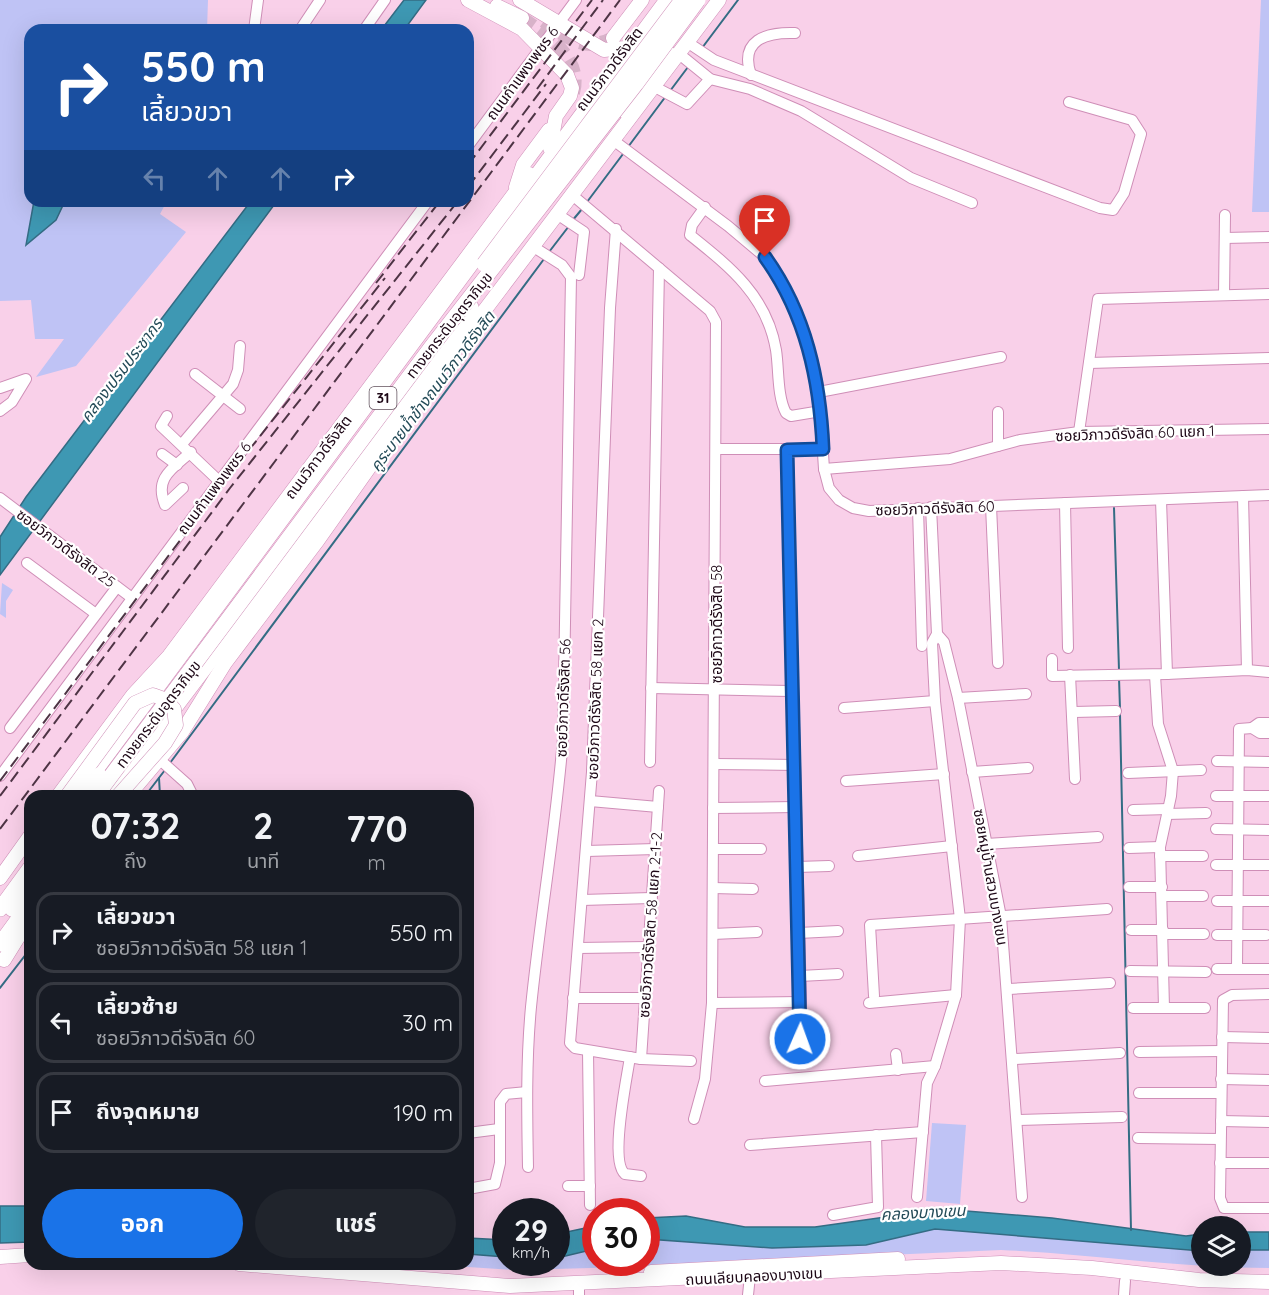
<!DOCTYPE html>
<html lang="th">
<meta charset="utf-8">
<style>
body{margin:0;font-family:Quicksand,"Noto Sans Thai",sans-serif;background:#20242c;color:#f1f3f6;height:100vh;display:flex;flex-direction:column;font-size:22px;white-space:nowrap}
*{box-sizing:border-box;margin:0}
p{font-size:20px;color:#9ea1a6}
.icon{flex:none;width:33px;height:33px;fill:none;stroke:currentColor;stroke-width:2;stroke-linecap:round;stroke-linejoin:round}
.map{position:relative;flex:1;overflow:hidden}
.side{position:absolute;left:24px;top:790px;width:450px;height:480px;display:flex;flex-direction:column;background:#171b24;border-radius:18px;box-shadow:0 6px 24px #0002}
.side>*{flex:none}
.hud{position:absolute;left:24px;top:24px;width:450px;height:183px;border-radius:18px;box-shadow:0 6px 24px #0002;background:#1a4fa0;color:#fff;overflow:hidden}
.tools{position:absolute;left:1191px;top:1216px;display:grid;gap:12px}
.tools a{display:grid;place-items:center;width:60px;height:60px;border-radius:50%;background:#171b24;box-shadow:0 6px 24px #0002;font-size:30px}
.speed{position:absolute;left:492px;top:1198px;display:flex;gap:12px;font-size:30px;font-weight:700;text-align:center}
.speed>*{display:grid;place-content:center;width:78px;height:78px;border-radius:50%;background:#171b24;box-shadow:0 6px 24px #0002;line-height:1}
.speed small{font-size:15px;font-weight:400}
.speed .limit{border:9px solid #d22;background:#fff;color:#111}
.pin{position:absolute;display:grid;place-items:center;width:51px;height:51px;color:#fff;margin:-62px -26px;border-radius:50% 50% 50% 0;rotate:-45deg;box-shadow:0 0 6px #0007}
.pin .icon{rotate:45deg}
.me{position:absolute;width:66px;margin:-33px;rotate:2deg;stroke-linejoin:round;filter:drop-shadow(0 0 4px #0008)}
.turn{display:flex;align-items:center;gap:21px;height:126px;padding:0 18px;font-size:27px}
.turn .icon{width:78px;height:78px;stroke-width:2.5}
.turn b{display:block;font-size:42px;line-height:51px}
.lanes{display:flex;align-items:center;height:57px;padding:0 18px;background:#0003;justify-content:center;gap:30px;direction:ltr}
.lanes .off{opacity:.35}
.eta{display:flex;justify-content:space-evenly;align-items:center;height:102px;text-align:center}
.eta b{font-size:36px;font-weight:700;line-height:42px}
.button{display:flex;gap:12px;margin-top:auto;padding:12px 18px}
.button a{flex:1;height:69px;border-radius:36px;background:#1a73e8;color:#fff;font-size:24px;font-weight:700;line-height:69px;text-align:center}
.button a+a{background:#20242c;color:#f1f3f6}
ul{padding:0;list-style:none}
li{display:flex;align-items:center;gap:18px;height:81px;margin:0 12px 9px;padding:0 6px;border:3px solid #363941;border-radius:18px}
li div{flex:1}
li b{display:block;font-size:22px}
li em{font-style:normal}
.map>svg:first-child{display:block}
.green{fill:#bfc3f5}
.water{fill:#3e98b3;stroke:#346c84;stroke-width:1.5}
.lines{fill:none;stroke-linecap:round;stroke-linejoin:round}
.stream{stroke:#346c84;stroke-width:2}
.major-tunnel{stroke:#d8b2c9;stroke-width:14;stroke-dasharray:14 7;stroke-linecap:butt}
.minor-casing{stroke:#cf8eb7;stroke-width:12}
.major-casing{stroke:#cf8eb7;stroke-width:15}
.highway-casing{stroke:#cf8eb7;stroke-width:16}
.minor{stroke:#fff;stroke-width:10}
.major{stroke:#fff;stroke-width:14}
.highway{stroke:#fff;stroke-width:15}
.rail{stroke:#4e3445;stroke-width:2;stroke-dasharray:12 6;stroke-linecap:butt}
.major-bridge-casing{stroke:#cf8eb7;stroke-width:15;stroke-linecap:butt}
.highway-bridge-casing{stroke:#cf8eb7;stroke-width:16;stroke-linecap:butt}
.major-bridge{stroke:#fff;stroke-width:14}
.highway-bridge{stroke:#fff;stroke-width:15}
.route-casing{stroke:#114b97;stroke-width:15}
.route{stroke:#1a73e8;stroke-width:10}
.labels{text-anchor:middle;dominant-baseline:central;stroke-width:4.5;stroke-linejoin:round;paint-order:stroke}
.shield{fill:#fff;stroke:#61515c;stroke-width:1.5}
.shield-label{font-size:14px;font-weight:bold;fill:#1d0716}
.street-label{font-size:15px;fill:#1d0716;stroke:#fff}
.water-label{font-size:16px;font-style:italic;fill:#244b58;stroke:#fff}
</style>
<div class="map">
<svg width="1269" height="1295" viewBox="0 0 1269 1295">
<rect width="100%" height="100%" fill="#f9d0e9"/>
<g class="green">
<polygon points="0,0 208,0 207,30 30,30 30,201 167,201 160,214 186,232 76,366 36,377 64,339 35,339 31,300 0,301"/>
<polygon points="1261,0 1269,0 1269,212 1252,212"/>
<polygon points="2,583 13,590 6,601 6,618 0,614"/>
<polygon points="932,1123 966,1125 960,1204 926,1201"/>
<path d="M935,1229L1201,1251L1202,1266H1240L1241,1250H1269V1268C1179,1268 1091,1254 1001,1250L591,1268L515,1270L437,1265L468,1264V1254L505,1257L506,1263H556L557,1258L595,1249L596,1263H646L647,1239L772,1248L866,1245Z"/>
</g>
<g class="water">
<polygon points="404,0 426,0 404,30 381,30"/>
<polygon points="34,201 65,201 56,220 26,245"/>
<polygon points="251,201 277,201 0,575 0,537 26,497"/>
<polygon points="0,1206 30,1206 30,1242 0,1243"/>
<polygon points="942,1209 1052,1218 1186,1236 1201,1234 1201,1251 935,1229 866,1245 772,1248 647,1239 647,1218 686,1216 745,1227 815,1227"/>
<polygon points="595,1226 595,1249 557,1258 557,1234"/>
<rect x="1241" y="1232" width="28" height="18"/>
<polygon points="468,1238 505,1240 505,1257 468,1254"/>
</g>
<g class="lines">
<g class="stream">
<polyline points="702,48 738,0"/>
<polyline points="670,91 688,67"/>
<polyline points="628,147 666,96"/>
<polyline points="587,202 623,154"/>
<polyline points="572,221 582,209"/>
<polyline points="549,252 569,226"/>
<polyline points="1114,508 1119,670"/>
<polyline points="1119,678 1120,709"/>
<polyline points="1120,714 1131,1230"/>
<polyline points="170,763 544,259"/>
<polyline points="159,778 160,796"/>
<polyline points="145,796 165,770"/>
<polyline points="0,988 30,949"/>
</g>
<g class="major-tunnel">
<path d="M522,18C546,36 583,57 573,93"/>
<path d="M544,21C566,37 586,53 613,38"/>
</g>
<g class="minor-casing">
<g id="minor">
<polyline points="254,30 258,0"/>
<polyline points="300,30 320,0"/>
<polyline points="364,30 385,0"/>
<polyline points="687,42 714,60 1100,208 1113,210 1124,193 1141,134 1132,120 1069,102"/>
<polyline points="678,53 710,79 750,89 801,111 911,178 972,203"/>
<path d="M751,75C739,40 766,32 795,33"/>
<polyline points="653,86 687,104 710,79"/>
<polyline points="613,140 728,226 765,257 778,275 803,328 813,363 819,392 824,469 829,488 839,500 853,508 869,511 1269,495"/>
<polyline points="468,146 576,0"/>
<polyline points="571,194 710,311 716,322 712,1003 705,1079 694,1119"/>
<path d="M705,207L692,225L690,235C730,267 767,296 776,350C779,369 777,396 786,413L791,416L821,411"/>
<polyline points="557,214 584,232 579,275"/>
<polyline points="616,229 610,308 592,772 570,1043 575,1048 641,1059 691,1061"/>
<polyline points="1225,238 1269,237"/>
<polyline points="1224,295 1225,215"/>
<polyline points="1089,363 1269,358"/>
<polyline points="195,374 240,409"/>
<polyline points="0,388 26,379 12,402 0,411"/>
<polyline points="819,392 1001,357"/>
<polyline points="998,412 998,446"/>
<polyline points="167,416 161,426 219,481"/>
<polyline points="1079,432 1098,299 1269,294"/>
<polyline points="182,444 233,384 238,370 240,346"/>
<polyline points="717,449 823,449"/>
<polyline points="787,450 801,1002 800,1039"/>
<polyline points="162,454 177,465"/>
<polyline points="824,469 950,459 1020,440 1079,432 1269,429"/>
<path d="M183,488L165,505C154,478 172,469 191,452"/>
<polyline points="1243,496 1247,670"/>
<polyline points="0,498 132,598"/>
<polyline points="1161,500 1167,674"/>
<polyline points="1065,503 1068,648"/>
<polyline points="991,506 998,663"/>
<polyline points="918,508 922,646"/>
<polyline points="27,563 96,614"/>
<polyline points="937,634 944,642 958,698 1001,917 1022,1197"/>
<polyline points="1052,659 1052,676 1167,674 1247,670 1269,672"/>
<polyline points="1070,675 1075,779"/>
<polyline points="1155,675 1158,724 1173,771 1171,796 1160,847 1164,1008"/>
<polyline points="651,688 791,691"/>
<polyline points="958,698 1026,694"/>
<polyline points="844,708 935,701"/>
<polyline points="1074,712 1116,711"/>
<polyline points="1269,723 1259,723 1252,728 1260,733 1269,733"/>
<polyline points="10,728 117,587"/>
<polyline points="159,759 187,784 193,796"/>
<polyline points="1217,761 1269,762"/>
<polyline points="650,762 659,268"/>
<polyline points="714,764 795,765"/>
<polyline points="972,772 1028,768"/>
<polyline points="1128,773 1201,770"/>
<polyline points="0,776 428,201"/>
<polyline points="846,781 944,774"/>
<polyline points="1216,796 1269,796"/>
<polyline points="590,801 658,807"/>
<polyline points="713,808 795,807"/>
<polyline points="1133,810 1168,809"/>
<polyline points="1167,814 1206,813"/>
<polyline points="1216,829 1269,830"/>
<polyline points="986,844 1098,837"/>
<polyline points="1129,848 1160,847"/>
<polyline points="713,849 761,849"/>
<polyline points="587,851 655,849"/>
<polyline points="858,856 952,846"/>
<polyline points="1160,856 1203,856"/>
<polyline points="1216,865 1269,865"/>
<polyline points="797,867 829,866"/>
<polyline points="1129,887 1162,887"/>
<polyline points="713,888 753,889"/>
<polyline points="1163,896 1203,896"/>
<polyline points="582,900 651,898"/>
<polyline points="1217,901 1268,901"/>
<polyline points="1131,930 1163,930"/>
<polyline points="799,933 838,931"/>
<polyline points="713,934 757,932"/>
<polyline points="1164,934 1204,934"/>
<polyline points="1217,935 1266,935"/>
<polyline points="578,948 648,947"/>
<polyline points="1217,969 1268,969"/>
<polyline points="1237,969 1239,729 1252,728"/>
<polyline points="1130,971 1206,972"/>
<polyline points="800,976 838,974"/>
<polyline points="1009,989 1110,983"/>
<polyline points="1269,994 1232,995 1223,1000 1220,1198 1224,1208 1269,1208"/>
<polyline points="874,996 870,925 1107,909"/>
<polyline points="573,998 645,998"/>
<polyline points="712,1003 801,1002"/>
<polyline points="869,1003 956,995"/>
<polyline points="1133,1008 1205,1008"/>
<polyline points="1222,1037 1269,1038"/>
<polyline points="588,1051 590,1205"/>
<polyline points="1139,1052 1221,1051"/>
<polyline points="896,1054 898,1070"/>
<path d="M630,1057C627,1078 609,1161 625,1174L641,1176"/>
<polyline points="641,1059 659,791"/>
<polyline points="1014,1059 1120,1053"/>
<polyline points="1221,1079 1269,1080"/>
<polyline points="765,1081 935,1066"/>
<polyline points="1139,1093 1221,1093"/>
<polyline points="1019,1120 1122,1117"/>
<polyline points="1221,1121 1269,1122"/>
<polyline points="468,1133 499,1129"/>
<polyline points="1138,1138 1220,1139"/>
<polyline points="750,1145 923,1132"/>
<polyline points="1220,1163 1269,1163"/>
<path d="M528,1167C527,1114 526,1060 531,1007C540,917 556,828 563,738L571,277L562,265L532,246"/>
<polyline points="568,1186 590,1186"/>
<polyline points="468,1189 495,1184 500,1163 500,1102 506,1094 527,1092"/>
<polyline points="917,1197 927,1083 935,1066 956,995 960,919 935,701 932,643 937,634 931,507"/>
<polyline points="833,1215 878,1207 876,1135"/>
<polyline points="579,1285 579,1295"/>
<polyline points="748,1295 750,1276"/>
<polyline points="1124,1295 1125,1281"/>
</g>
</g>
<g class="major-casing">
<g id="major">
<polyline points="468,0 522,29 567,75 572,88 570,96 556,116 550,148"/>
<polyline points="520,0 604,50 625,48"/>
<polyline points="497,6 522,18"/>
<polyline points="613,38 642,0"/>
<polyline points="516,187 523,165 549,130"/>
<polyline points="58,796 133,695 169,656 529,174"/>
<polyline points="128,796 182,732 225,663 318,540 419,397 719,0"/>
<polyline points="0,878 30,836"/>
<polyline points="4,960 30,918"/>
<polyline points="0,1257 30,1255"/>
<polyline points="239,1264 510,1286 1001,1263 1092,1268 1199,1280 1269,1282"/>
<polyline points="651,1272 898,1259"/>
</g>
</g>
<g class="highway-casing">
<g id="highway">
<polyline points="625,111 668,53"/>
<polyline points="360,472 380,453"/>
<polyline points="86,783 667,0"/>
<polyline points="108,796 327,506 471,307"/>
<polyline points="0,909 30,868"/>
<polyline points="12,909 30,885"/>
<polyline points="0,944 30,903"/>
</g>
</g>
<use href="#minor" class="minor"/>
<use href="#major" class="major"/>
<use href="#highway" class="highway"/>
<g class="rail">
<polyline points="537,89 603,0"/>
<polyline points="468,165 592,0"/>
<polyline points="468,187 546,84"/>
<polyline points="376,283 440,201"/>
<polyline points="0,781 223,483 385,278"/>
<polyline points="0,796 230,488 458,201"/>
<polyline points="0,829 620,0"/>
</g>
<g class="major-bridge-casing">
<polyline id="major-bridge" points="67,796 135,703 153,695 164,699 174,709 176,725 165,743 118,796"/>
</g>
<g class="highway-bridge-casing">
<g id="highway-bridge">
<polyline points="484,264 682,0"/>
<polyline points="83,796 99,775"/>
<polyline points="96,796 432,346 636,84 698,0"/>
</g>
</g>
<use href="#major-bridge" class="major-bridge"/>
<use href="#highway-bridge" class="highway-bridge"/>
</g>
<g class="lines">
<g class="route-casing">
<path id="route" d="M765,257C806,314 820,380 823,449L787,450L800,1039"/>
</g>
<use href="#route" class="route"/>
</g>
<g class="labels">
<rect class="shield" x="369.5" y="387" width="27" height="22" rx="4.5"/>
<g class="shield-label">
<text x="383" y="398">31</text>
</g>
<g class="street-label">
<text transform="translate(609 69) rotate(-53)">ถนนวิภาวดีรังสิต</text>
<text transform="translate(522 73) rotate(-54)">ถนนกำแพงเพชร 6</text>
<text transform="translate(449 325) rotate(-52)">ทางยกระดับอุตราภิมุข</text>
<text transform="translate(1135 433) rotate(-2)">ซอยวิภาวดีรังสิต 60 แยก 1</text>
<text transform="translate(318 457) rotate(-53)">ถนนวิภาวดีรังสิต</text>
<text transform="translate(214 488) rotate(-53)">ถนนกำแพงเพชร 6</text>
<text transform="translate(935 508) rotate(-2)">ซอยวิภาวดีรังสิต 60</text>
<text transform="translate(66 548) rotate(37)">ซอยวิภาวดีรังสิต 25</text>
<text transform="translate(716 624) rotate(-90)">ซอยวิภาวดีรังสิต 58</text>
<text transform="translate(563 698) rotate(-88)">ซอยวิภาวดีรังสิต 56</text>
<text transform="translate(595 699) rotate(-88)">ซอยวิภาวดีรังสิต 58 แยก 2</text>
<text transform="translate(158 714) rotate(-53)">ทางยกระดับอุตราภิมุข</text>
<text transform="translate(991 877) rotate(80)">ซอยหมู่บ้านสวนบางเขน</text>
<text transform="translate(650 925) rotate(-86)">ซอยวิภาวดีรังสิต 58 แยก 2-1-2</text>
<text transform="translate(754 1276) rotate(-3)">ถนนเลียบคลองบางเขน</text>
</g>
<g class="water-label">
<text transform="translate(121 370) rotate(-53)">คลองเปรมประชากร</text>
<text transform="translate(432 391) rotate(-53)">คูระบายน้ำข้างถนนวิภาวดีรังสิต</text>
<text transform="translate(923 1212) rotate(-3)">คลองบางเขน</text>
</g>
</g>
</svg>
<div class="tools">
<a><svg class="icon" aria-label="layers" viewBox="0 0 24 24"><path d="M12 4l9 5-9 5-9-5zM3 14l9 5 9-5"/></svg></a>
</div>
<div class="speed"><div>29<small>km/h</small></div><div class="limit">30</div></div>
<div class="pin" style="left:765px;top:257px;background:#d93025"><svg class="icon" aria-label="arrive" viewBox="0 0 24 24"><path d="M6 21V4h12l-3 4 3 4H6"/></svg></div>
<svg class="me" style="left:800px;top:1039px" viewBox="-20 -20 40 40"><circle r="17" fill="#1a73e8" stroke="#fff" stroke-width="3"/><path d="M0-11L8 9 0 5-8 9z" fill="#fff"/></svg>
<div class="hud">
<div class="turn"><svg class="icon" aria-label="right" viewBox="0 0 24 24"><path d="M7 20v-9h11M14 6l5 5-5 5"/></svg><div><b>550 m</b>เลี้ยวขวา</div></div>
<div class="lanes"><svg class="icon off" aria-label="left" viewBox="0 0 24 24"><path d="M17 20v-9H6M10 6l-5 5 5 5"/></svg><svg class="icon off" aria-label="ahead" viewBox="0 0 24 24"><path d="M12 20V5M6 11l6-6 6 6"/></svg><svg class="icon off" aria-label="ahead" viewBox="0 0 24 24"><path d="M12 20V5M6 11l6-6 6 6"/></svg><svg class="icon" aria-label="right" viewBox="0 0 24 24"><path d="M7 20v-9h11M14 6l5 5-5 5"/></svg></div>
</div>
<section class="side">
<div class="eta">
<div><b>07:32</b><p>ถึง</p></div>
<div><b>2</b><p>นาที</p></div>
<div><b>770</b><p>m</p></div>
</div>
<ul>
<li><svg class="icon" aria-label="right" viewBox="0 0 24 24"><path d="M7 20v-9h11M14 6l5 5-5 5"/></svg><div><b>เลี้ยวขวา</b><p>ซอยวิภาวดีรังสิต 58 แยก 1</p></div><em>550 m</em></li>
<li><svg class="icon" aria-label="left" viewBox="0 0 24 24"><path d="M17 20v-9H6M10 6l-5 5 5 5"/></svg><div><b>เลี้ยวซ้าย</b><p>ซอยวิภาวดีรังสิต 60</p></div><em>30 m</em></li>
<li><svg class="icon" aria-label="arrive" viewBox="0 0 24 24"><path d="M6 21V4h12l-3 4 3 4H6"/></svg><div><b>ถึงจุดหมาย</b></div><em>190 m</em></li>
</ul>
<div class="button"><a>ออก</a><a>แชร์</a></div>
</section>
</div>
